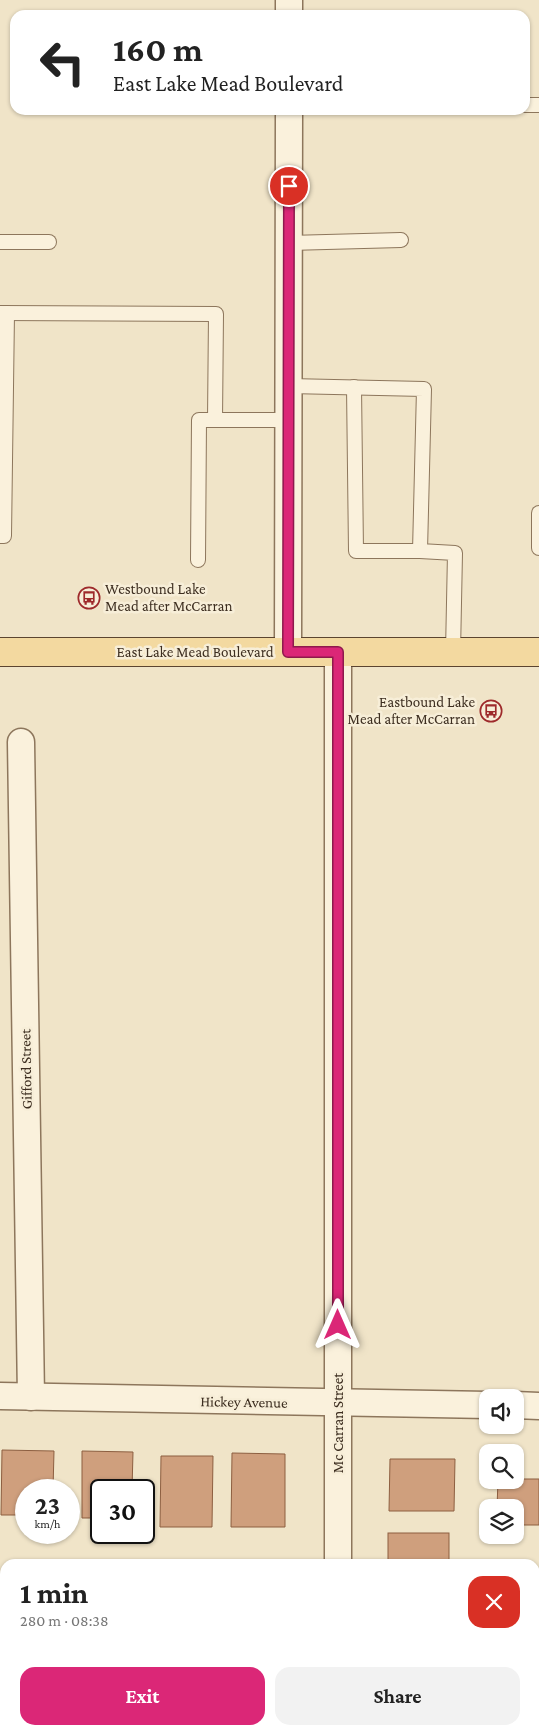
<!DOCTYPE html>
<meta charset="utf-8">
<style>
body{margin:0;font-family:"Crimson Pro",serif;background:#f2f2f2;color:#222;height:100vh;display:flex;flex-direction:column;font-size:19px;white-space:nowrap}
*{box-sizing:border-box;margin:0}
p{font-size:16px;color:#767676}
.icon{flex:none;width:28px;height:28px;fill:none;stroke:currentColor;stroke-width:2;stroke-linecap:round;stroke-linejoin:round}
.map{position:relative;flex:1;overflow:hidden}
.sheet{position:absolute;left:0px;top:1559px;width:540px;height:176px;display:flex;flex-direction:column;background:#fff;border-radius:15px 15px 0 0;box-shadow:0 1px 4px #0004}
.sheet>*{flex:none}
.top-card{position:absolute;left:10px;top:10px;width:520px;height:105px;border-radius:15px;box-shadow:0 1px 4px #0004;background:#fff;color:#222;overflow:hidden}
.controls{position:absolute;left:479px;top:1389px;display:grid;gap:10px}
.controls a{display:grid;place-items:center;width:45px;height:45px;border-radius:10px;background:#fff;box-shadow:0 1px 4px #0004;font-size:25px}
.speed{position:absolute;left:15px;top:1479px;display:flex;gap:10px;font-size:25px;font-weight:700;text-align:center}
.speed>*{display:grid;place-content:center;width:65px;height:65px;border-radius:50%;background:#fff;box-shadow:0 1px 4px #0004;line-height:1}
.speed small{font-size:12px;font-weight:400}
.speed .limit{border:2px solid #111;border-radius:8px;background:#fff;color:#111}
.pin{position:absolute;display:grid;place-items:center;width:42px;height:42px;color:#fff;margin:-21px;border:2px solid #fff;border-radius:50%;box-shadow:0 1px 5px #0007}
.me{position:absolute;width:55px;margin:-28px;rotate:0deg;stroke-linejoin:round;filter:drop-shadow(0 0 4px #0008)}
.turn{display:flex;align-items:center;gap:18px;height:105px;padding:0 20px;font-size:22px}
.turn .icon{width:65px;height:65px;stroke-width:2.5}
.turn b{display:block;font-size:35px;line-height:42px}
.round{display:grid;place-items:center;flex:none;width:52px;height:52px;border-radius:15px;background:#f2f2f2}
.head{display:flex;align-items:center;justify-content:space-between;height:85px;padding:0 20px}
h1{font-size:30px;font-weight:700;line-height:38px}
.primary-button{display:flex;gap:10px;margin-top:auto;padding:10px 20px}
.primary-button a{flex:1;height:58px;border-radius:15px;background:#db2777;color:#fff;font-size:20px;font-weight:700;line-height:58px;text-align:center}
.primary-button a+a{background:#f2f2f2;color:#222}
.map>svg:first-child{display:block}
.building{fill:#cf9f7d;stroke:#8d5f41}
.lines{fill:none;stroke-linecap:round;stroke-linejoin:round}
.lane-casing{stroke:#8d765c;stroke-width:16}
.street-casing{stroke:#8d765c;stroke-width:29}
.primary-casing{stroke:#5b4430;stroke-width:30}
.lane{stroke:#faf1dc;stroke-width:14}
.street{stroke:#faf1dc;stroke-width:26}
.primary{stroke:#f3d9a0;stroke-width:28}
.route-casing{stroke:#8e194d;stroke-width:12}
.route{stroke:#db2777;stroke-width:9}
.labels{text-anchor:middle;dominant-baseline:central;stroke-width:5;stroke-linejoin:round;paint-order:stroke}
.poi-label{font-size:15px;fill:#3d2e20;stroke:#f7eed8;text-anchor:start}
.street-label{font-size:15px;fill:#3d2e20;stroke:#f7eed8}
</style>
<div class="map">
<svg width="539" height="1734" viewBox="0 0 539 1734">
<rect width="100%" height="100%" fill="#f0e4c8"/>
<g class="building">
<polygon points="2,1450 54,1451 53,1490 26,1490 26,1515 1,1515"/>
<polygon points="82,1451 133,1452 132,1490 101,1490 101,1518 82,1518"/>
<polygon points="232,1453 285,1454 285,1527 231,1527"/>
<polygon points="161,1456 213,1456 212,1527 160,1527"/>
<polygon points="390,1459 455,1459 454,1511 389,1511"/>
<polygon points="515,1479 539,1479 539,1525 515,1525 515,1508 497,1508 498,1480"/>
<rect x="388" y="1533" width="61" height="31"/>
<polygon points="535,1692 539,1692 539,1734 519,1734 520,1730 535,1730"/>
<polygon points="391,1730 456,1730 456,1734 390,1734"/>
</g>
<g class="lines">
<g class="lane-casing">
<g id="lane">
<polyline points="525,105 539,105"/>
<polyline points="0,242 49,242"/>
<polyline points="289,243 401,240"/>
<polyline points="0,313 216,314 215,420"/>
<polyline points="289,386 424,389 420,551 455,553 453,652"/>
<polyline points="354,387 356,551 420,551"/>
<polyline points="539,513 539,548"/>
<polyline points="0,536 4,536 7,313"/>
<polyline points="198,560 199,420 289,420"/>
</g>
</g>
<g class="street-casing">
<g id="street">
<polyline points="289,15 289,0"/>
<polyline points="288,652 289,110"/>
<polyline points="338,652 338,1564"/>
<polyline points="21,742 31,1397"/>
<polyline points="0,1396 488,1405"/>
<polyline points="515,1405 539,1406"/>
<polyline points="0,1719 5,1719"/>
<polyline points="338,1730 338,1734"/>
</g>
</g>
<g class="primary-casing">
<polyline id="primary" points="0,652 539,652"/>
</g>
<use href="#lane" class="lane"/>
<use href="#street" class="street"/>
<use href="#primary" class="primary"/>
</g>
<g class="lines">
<g class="route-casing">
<polyline id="route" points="289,186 288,652 338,652 338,1325"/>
</g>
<use href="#route" class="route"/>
</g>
<defs>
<g id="bus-ring" transform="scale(1.125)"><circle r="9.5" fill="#f7eed8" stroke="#9e2a2b" stroke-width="1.5"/><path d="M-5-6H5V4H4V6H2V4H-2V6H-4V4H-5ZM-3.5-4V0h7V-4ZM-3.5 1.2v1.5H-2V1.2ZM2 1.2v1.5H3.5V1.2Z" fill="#9e2a2b"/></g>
</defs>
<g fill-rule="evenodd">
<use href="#bus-ring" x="89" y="598"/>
<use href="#bus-ring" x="491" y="711"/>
</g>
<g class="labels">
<g class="poi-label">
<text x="105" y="589">Westbound Lake<tspan x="105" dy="17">Mead after McCarran</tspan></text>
<text x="475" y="702" text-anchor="end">Eastbound Lake<tspan x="475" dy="17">Mead after McCarran</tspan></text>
</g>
<g class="street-label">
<text x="195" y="652">East Lake Mead Boulevard</text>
<text transform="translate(26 1069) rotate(-91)">Gifford Street</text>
<text transform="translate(244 1402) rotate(1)">Hickey Avenue</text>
<text transform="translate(338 1423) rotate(-90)">Mc Carran Street</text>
</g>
</g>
</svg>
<div class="controls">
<a><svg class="icon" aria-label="sound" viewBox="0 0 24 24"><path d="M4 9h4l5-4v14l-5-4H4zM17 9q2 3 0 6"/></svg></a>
<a><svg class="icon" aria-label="search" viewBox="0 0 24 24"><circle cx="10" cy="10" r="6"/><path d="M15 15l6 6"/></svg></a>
<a><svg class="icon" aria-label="layers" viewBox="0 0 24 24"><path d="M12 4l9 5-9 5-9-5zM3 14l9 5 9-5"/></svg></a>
</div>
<div class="speed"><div>23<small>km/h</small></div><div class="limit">30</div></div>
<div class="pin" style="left:289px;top:186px;background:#d93025"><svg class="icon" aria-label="arrive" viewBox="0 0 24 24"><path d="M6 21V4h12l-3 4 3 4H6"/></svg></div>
<svg class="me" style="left:338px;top:1325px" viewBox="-20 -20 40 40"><path d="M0-17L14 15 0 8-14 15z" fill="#db2777" stroke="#fff" stroke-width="4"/></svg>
<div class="top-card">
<div class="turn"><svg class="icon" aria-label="left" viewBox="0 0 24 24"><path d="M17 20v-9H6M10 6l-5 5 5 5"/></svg><div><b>160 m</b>East Lake Mead Boulevard</div></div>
</div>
<section class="sheet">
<div class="head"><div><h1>1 min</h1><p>280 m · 08:38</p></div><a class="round" style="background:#d93025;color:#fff"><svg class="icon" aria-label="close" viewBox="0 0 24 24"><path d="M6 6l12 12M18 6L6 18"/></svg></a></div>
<div class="primary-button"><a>Exit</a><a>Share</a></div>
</section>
</div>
